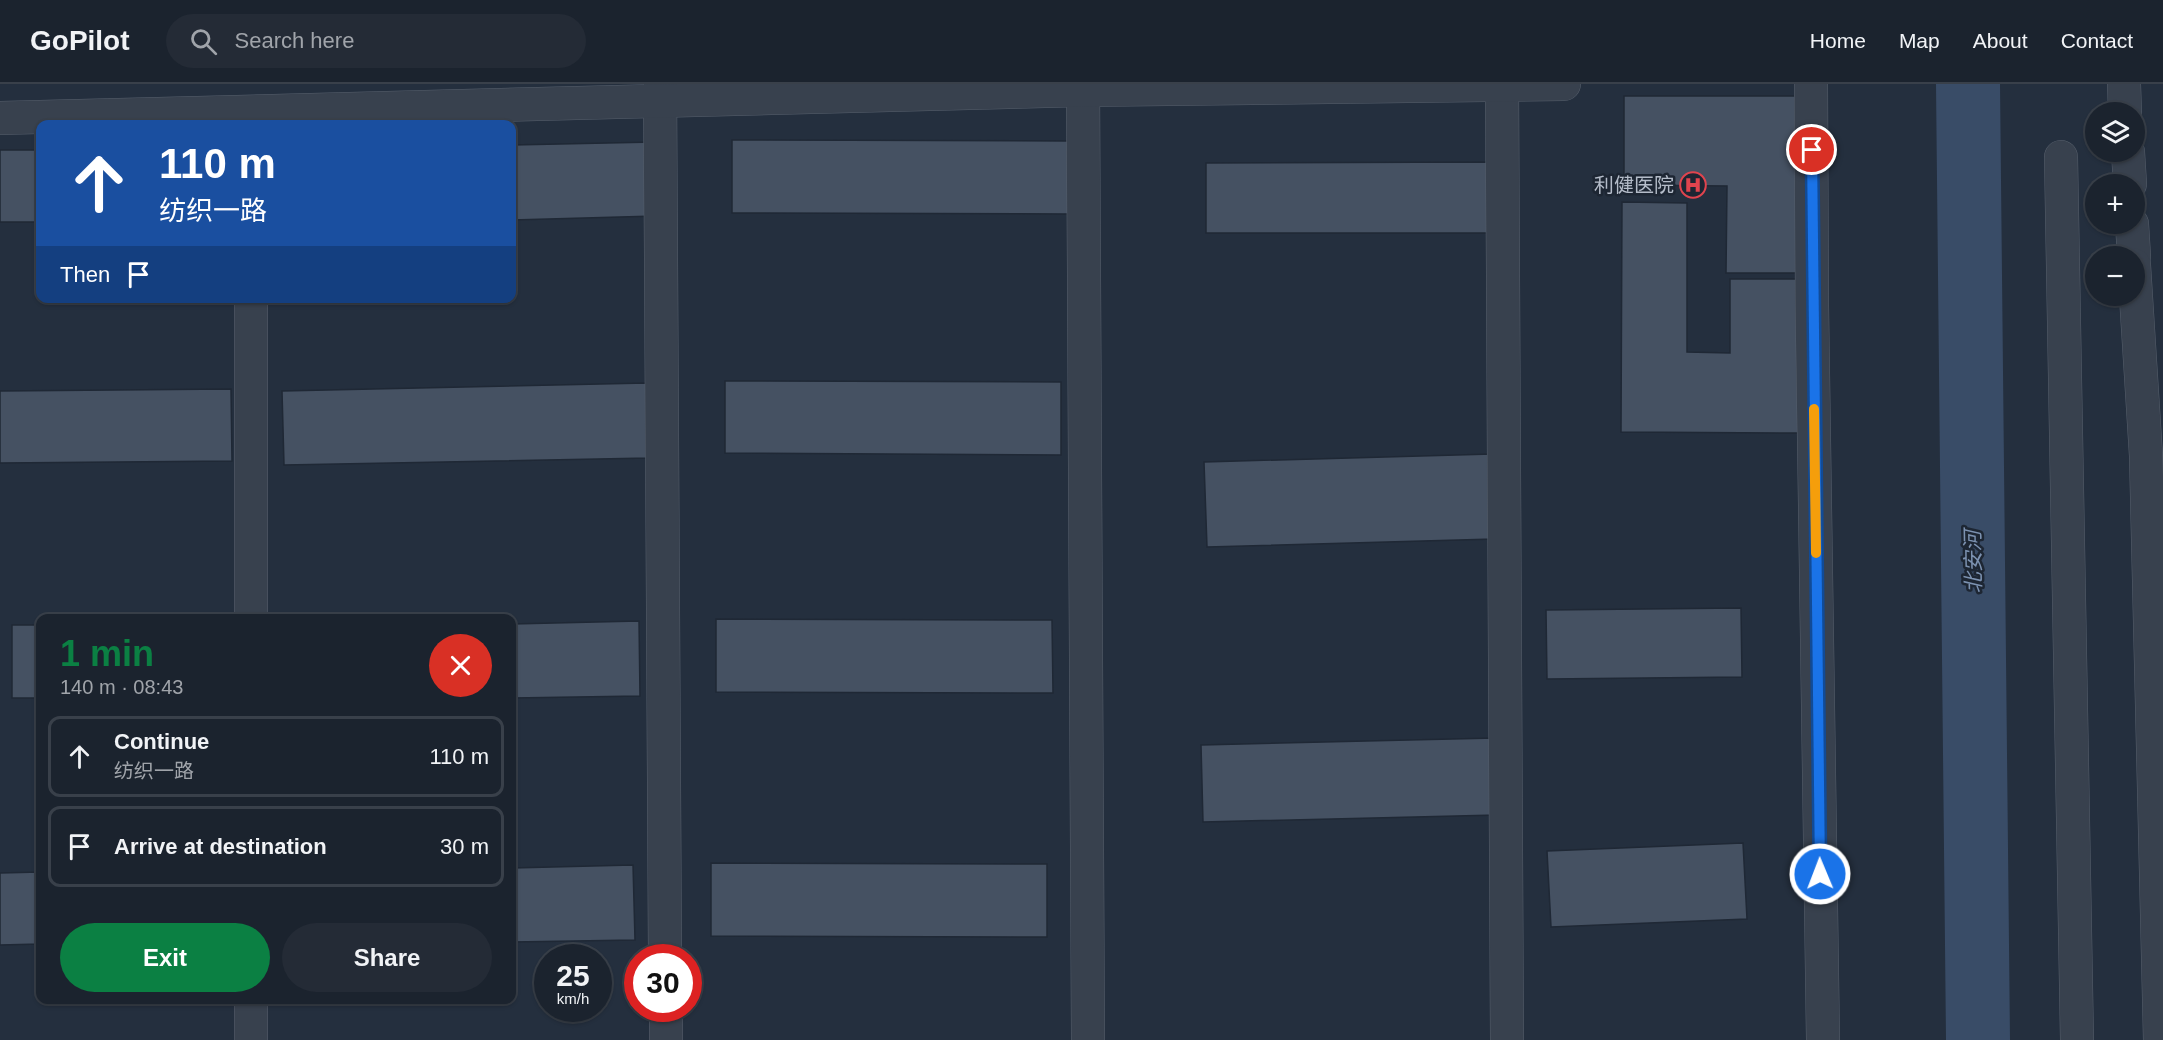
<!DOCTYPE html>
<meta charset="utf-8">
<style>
body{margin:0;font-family:Arial,"Noto Sans SC",sans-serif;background:#242b36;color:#f1f3f6;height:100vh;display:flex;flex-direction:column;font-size:22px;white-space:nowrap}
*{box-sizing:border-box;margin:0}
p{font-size:20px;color:#a0a4aa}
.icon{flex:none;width:33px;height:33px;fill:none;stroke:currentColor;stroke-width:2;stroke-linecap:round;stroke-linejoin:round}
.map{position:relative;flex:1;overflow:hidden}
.side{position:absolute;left:36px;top:530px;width:480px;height:390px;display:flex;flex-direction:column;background:#1b232e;border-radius:12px;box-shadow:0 2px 4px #0004,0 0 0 2px #39404a}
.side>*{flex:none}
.guide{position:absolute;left:36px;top:36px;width:480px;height:183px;border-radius:12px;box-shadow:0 2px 4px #0004,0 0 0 2px #39404a;background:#1a4fa0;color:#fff;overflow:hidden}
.buttons{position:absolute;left:2085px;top:18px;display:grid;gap:12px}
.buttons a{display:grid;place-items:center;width:60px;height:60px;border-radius:50%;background:#1b232e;box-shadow:0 2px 4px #0004,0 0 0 2px #39404a;font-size:30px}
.speed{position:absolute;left:534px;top:860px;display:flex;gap:12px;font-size:30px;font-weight:700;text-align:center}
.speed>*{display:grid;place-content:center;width:78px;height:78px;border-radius:50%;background:#1b232e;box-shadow:0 2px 4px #0004,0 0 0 2px #39404a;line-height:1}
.speed small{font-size:15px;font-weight:400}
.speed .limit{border:9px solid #d22;background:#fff;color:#111}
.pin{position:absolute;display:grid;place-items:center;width:51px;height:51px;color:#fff;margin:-26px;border:3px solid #fff;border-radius:50%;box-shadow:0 2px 6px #0007}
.me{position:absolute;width:66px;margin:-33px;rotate:359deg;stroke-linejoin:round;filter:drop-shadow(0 0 4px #0008)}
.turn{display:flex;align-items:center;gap:21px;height:126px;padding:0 24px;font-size:27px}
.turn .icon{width:78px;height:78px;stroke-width:2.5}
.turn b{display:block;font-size:42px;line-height:51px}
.then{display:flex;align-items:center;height:57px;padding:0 24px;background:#0003;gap:12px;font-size:22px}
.round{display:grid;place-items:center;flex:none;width:63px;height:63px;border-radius:32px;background:#242b36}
.headline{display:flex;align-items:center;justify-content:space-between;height:102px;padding:0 24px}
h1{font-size:36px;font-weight:700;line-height:45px;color:#0b8043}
.primary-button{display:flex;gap:12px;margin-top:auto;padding:12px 24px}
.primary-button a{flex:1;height:69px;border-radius:36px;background:#0b8043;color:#fff;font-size:24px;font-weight:700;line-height:69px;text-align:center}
.primary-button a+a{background:#242b36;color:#f1f3f6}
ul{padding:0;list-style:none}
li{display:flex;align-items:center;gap:18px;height:81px;margin:0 12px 9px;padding:0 12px;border:3px solid #39404a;border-radius:12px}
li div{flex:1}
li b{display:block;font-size:22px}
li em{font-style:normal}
header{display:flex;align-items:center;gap:36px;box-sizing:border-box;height:84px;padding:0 30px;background:#1b232e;border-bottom:2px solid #39404a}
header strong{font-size:28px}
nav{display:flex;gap:33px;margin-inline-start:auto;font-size:21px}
.search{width:420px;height:54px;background:#242b36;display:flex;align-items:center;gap:15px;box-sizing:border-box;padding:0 21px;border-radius:33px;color:#a0a4aa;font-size:22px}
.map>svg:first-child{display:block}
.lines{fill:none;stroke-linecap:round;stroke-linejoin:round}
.river{stroke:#394c67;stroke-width:64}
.building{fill:#455162;stroke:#1f2835;stroke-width:1.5}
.minor-casing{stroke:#565f6c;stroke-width:34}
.minor{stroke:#38414e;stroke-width:33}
.route-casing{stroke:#114b97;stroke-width:15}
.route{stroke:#1a73e8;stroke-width:10}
.slow{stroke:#f59e0b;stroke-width:10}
.labels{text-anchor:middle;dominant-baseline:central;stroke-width:5;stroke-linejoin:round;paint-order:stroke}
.poi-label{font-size:20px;fill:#b4bcc9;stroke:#1d2633;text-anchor:end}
.water-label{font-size:21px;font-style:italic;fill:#7c92b1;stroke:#1d2633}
</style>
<header>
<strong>GoPilot</strong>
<div class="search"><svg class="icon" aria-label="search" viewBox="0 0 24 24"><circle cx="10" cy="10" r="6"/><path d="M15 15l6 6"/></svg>Search here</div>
<nav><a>Home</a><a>Map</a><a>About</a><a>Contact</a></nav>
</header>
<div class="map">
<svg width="2163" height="956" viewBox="0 0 2163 956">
<rect width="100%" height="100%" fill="#242f3e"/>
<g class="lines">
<polyline class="river" points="1968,0 1978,956"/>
</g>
<g class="building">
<polygon points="1624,12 1796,12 1796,189 1726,189 1727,102 1624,101"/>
<polygon points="732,56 1068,57 1068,130 732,129"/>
<polygon points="655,58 656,132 512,136 512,61"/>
<rect x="0" y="66" width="40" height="72"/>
<polygon points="1492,78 1493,149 1206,149 1206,79"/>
<polygon points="1622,118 1687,119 1687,268 1730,269 1730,195 1799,195 1798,349 1621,348"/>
<polygon points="725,297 1061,298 1061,371 725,369"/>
<polygon points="647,299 649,374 284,381 282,307"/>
<polygon points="231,305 232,377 0,379 0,307"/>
<polygon points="1492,370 1494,455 1207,463 1204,378"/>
<polygon points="1741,524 1742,593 1547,595 1546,526"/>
<polygon points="716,535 1052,536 1053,609 716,608"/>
<polygon points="639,537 640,612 512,614 512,540"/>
<rect x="12" y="541" width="28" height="73"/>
<polygon points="1495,654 1497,731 1203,738 1201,661"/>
<polygon points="1743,759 1747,835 1551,843 1547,767"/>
<polygon points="711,779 1047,780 1047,853 711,852"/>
<polygon points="633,781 635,856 512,858 512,784"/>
<polygon points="40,788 40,860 0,861 0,789"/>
</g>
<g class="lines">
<g class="minor-casing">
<g id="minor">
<polyline points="660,0 665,873"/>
<polyline points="1083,0 1088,956"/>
<polyline points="1502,0 1507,956"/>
<polyline points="1811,0 1812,221 1823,956"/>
<polyline points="2124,0 2125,28"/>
<polyline points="0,34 1083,6 1564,0"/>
<polyline points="2128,68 2130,100"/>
<polyline points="2061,73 2077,956"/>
<polyline points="2132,140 2134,172"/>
<polyline points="2134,181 2146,372 2160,956"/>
<polyline points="251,534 251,214"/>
<polyline points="666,924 666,956"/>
<polyline points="251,956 251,915"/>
</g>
</g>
<use href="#minor" class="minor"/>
</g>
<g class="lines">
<g class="route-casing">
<polyline id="route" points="1812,66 1820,790"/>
</g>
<use href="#route" class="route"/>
<polyline class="slow" points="1814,325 1816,469"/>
</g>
<defs>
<g id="hospital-ring" transform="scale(1.35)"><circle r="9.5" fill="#1d2633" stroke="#e0444e" stroke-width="1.5"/><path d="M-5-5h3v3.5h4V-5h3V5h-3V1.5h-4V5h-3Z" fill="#e0444e"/></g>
</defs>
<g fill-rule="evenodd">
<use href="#hospital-ring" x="1693" y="101"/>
</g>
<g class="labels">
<g class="poi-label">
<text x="1674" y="101">利健医院</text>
</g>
<g class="water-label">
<text transform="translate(1973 478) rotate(-91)">北安河</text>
</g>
</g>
</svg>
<div class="buttons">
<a><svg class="icon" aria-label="layers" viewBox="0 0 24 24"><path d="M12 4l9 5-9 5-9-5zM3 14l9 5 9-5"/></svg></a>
<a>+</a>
<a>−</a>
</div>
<div class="speed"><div>25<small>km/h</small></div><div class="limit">30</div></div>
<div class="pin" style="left:1812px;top:66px;background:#d93025"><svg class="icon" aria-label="arrive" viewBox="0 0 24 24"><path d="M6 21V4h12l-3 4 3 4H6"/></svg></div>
<svg class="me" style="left:1820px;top:790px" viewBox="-20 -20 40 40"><circle r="17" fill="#1a73e8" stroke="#fff" stroke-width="3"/><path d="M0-11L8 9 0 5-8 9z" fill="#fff"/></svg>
<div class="guide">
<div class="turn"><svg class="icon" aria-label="ahead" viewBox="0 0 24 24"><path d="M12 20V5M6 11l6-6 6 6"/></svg><div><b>110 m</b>纺织一路</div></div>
<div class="then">Then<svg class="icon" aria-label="arrive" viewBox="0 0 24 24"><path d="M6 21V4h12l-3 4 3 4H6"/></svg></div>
</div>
<section class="side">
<div class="headline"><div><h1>1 min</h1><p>140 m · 08:43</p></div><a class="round" style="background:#d93025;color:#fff"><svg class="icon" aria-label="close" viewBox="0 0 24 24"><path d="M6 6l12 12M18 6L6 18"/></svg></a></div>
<ul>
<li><svg class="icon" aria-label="ahead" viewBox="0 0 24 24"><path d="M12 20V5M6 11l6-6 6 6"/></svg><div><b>Continue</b><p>纺织一路</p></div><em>110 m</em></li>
<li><svg class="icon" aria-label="arrive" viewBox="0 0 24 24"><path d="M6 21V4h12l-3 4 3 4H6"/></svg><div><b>Arrive at destination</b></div><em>30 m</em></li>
</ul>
<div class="primary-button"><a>Exit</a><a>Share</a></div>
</section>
</div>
